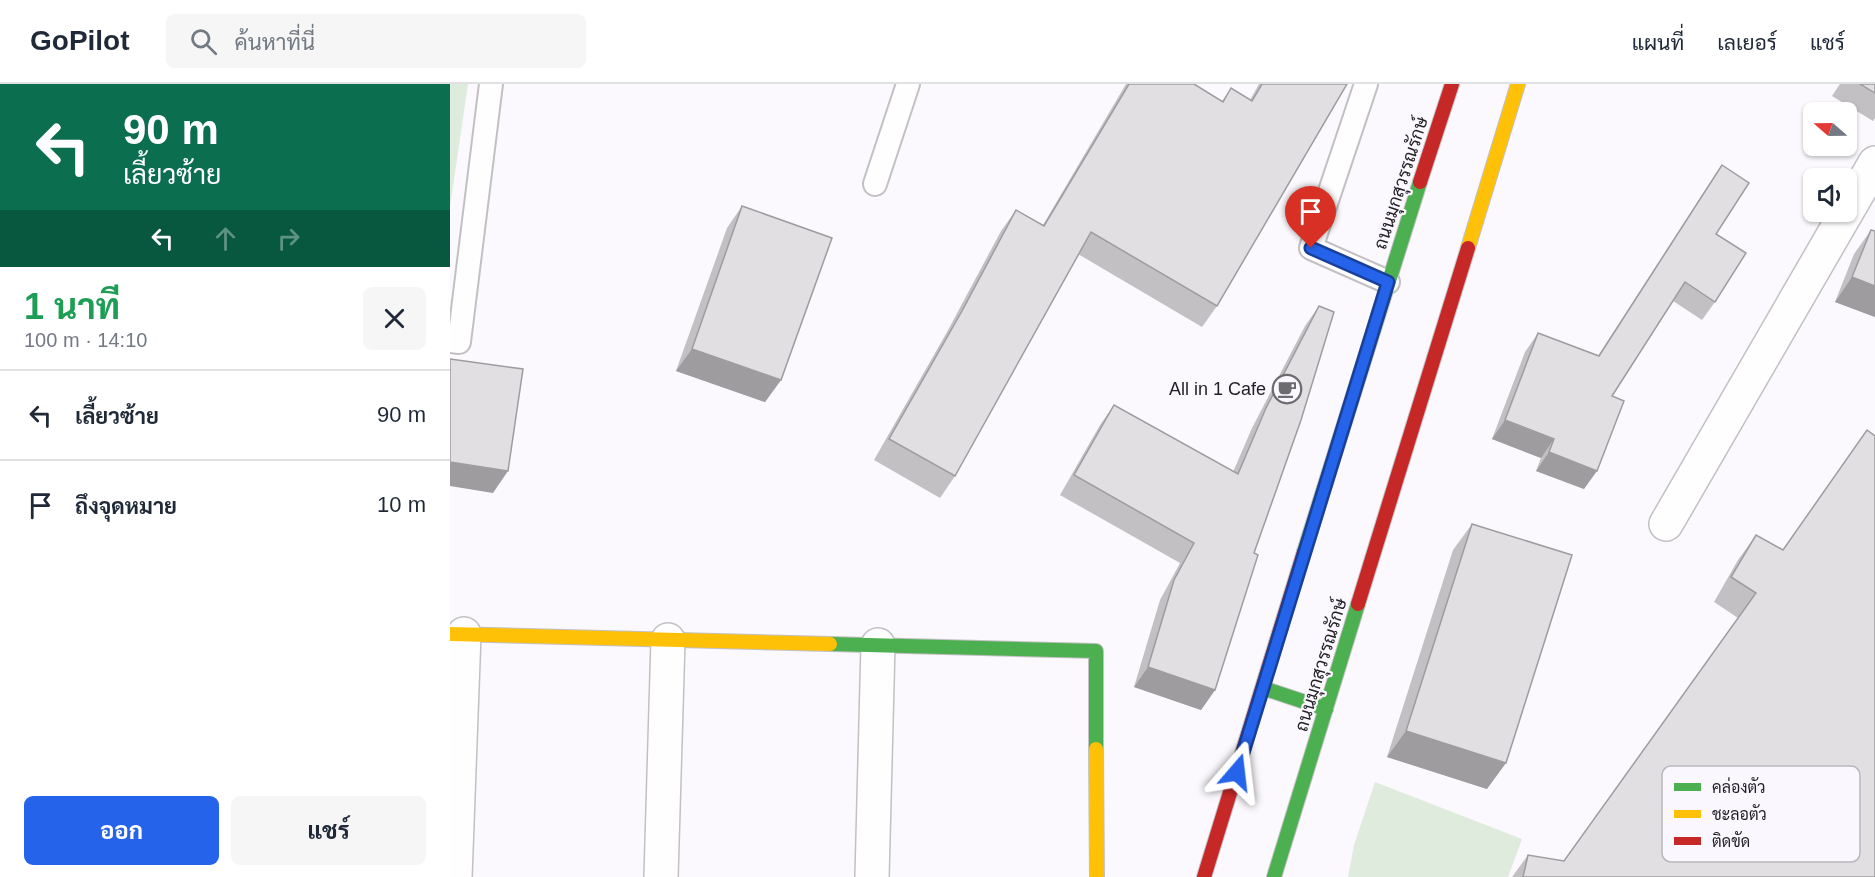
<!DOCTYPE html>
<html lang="th">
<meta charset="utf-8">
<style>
body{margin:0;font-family:Arial,Sarabun,sans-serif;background:#f6f6f7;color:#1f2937;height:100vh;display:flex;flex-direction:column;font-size:22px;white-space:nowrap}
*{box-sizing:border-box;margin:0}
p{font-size:20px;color:#747a83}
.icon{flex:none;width:33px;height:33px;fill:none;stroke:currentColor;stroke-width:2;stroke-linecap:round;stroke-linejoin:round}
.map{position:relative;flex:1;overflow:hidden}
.side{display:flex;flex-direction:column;background:#fff;width:450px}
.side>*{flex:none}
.hud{background:#0b6e4f;color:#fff;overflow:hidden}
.needle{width:39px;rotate:290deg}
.tools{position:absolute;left:1353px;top:18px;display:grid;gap:12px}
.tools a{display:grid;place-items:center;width:54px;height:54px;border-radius:9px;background:#fff;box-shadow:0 2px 4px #0004;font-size:30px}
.pin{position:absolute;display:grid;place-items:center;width:51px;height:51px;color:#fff;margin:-62px -26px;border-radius:50% 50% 50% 0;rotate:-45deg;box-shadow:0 0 6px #0007}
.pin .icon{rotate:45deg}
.me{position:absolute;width:66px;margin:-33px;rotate:17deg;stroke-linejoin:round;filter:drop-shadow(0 0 4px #0008)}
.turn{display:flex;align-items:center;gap:21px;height:126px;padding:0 24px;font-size:27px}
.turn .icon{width:78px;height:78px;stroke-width:2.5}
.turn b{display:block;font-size:42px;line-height:51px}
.lanes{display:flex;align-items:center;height:57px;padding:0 24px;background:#0003;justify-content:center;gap:30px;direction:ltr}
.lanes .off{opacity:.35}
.round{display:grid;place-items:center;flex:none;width:63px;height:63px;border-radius:9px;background:#f6f6f7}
.head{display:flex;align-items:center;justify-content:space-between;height:102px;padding:0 24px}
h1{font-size:36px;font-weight:700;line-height:45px;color:#1e9e55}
.primary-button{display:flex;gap:12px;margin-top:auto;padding:12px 24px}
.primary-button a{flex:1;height:69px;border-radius:9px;background:#2563eb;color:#fff;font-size:24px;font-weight:700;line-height:69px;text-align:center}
.primary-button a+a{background:#f6f6f7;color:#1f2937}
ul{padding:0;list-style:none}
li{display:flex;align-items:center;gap:18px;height:90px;padding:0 24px;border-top:2px solid #e0e1e3}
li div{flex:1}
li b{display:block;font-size:22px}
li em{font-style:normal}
header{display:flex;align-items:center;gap:36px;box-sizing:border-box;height:84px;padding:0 30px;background:#fff;border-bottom:2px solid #e0e1e3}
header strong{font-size:28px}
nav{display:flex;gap:33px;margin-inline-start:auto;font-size:21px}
.search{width:420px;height:54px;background:#f6f6f7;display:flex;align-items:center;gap:15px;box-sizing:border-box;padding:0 21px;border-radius:9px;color:#747a83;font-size:22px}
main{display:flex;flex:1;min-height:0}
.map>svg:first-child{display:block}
.green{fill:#dfebdd}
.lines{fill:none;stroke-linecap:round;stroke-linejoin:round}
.lane-casing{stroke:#c2c0c3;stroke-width:26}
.street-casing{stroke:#c2c0c3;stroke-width:36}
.fast-casing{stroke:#c2c0c3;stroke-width:16}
.slow-casing{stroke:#c2c0c3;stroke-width:16}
.jam-casing{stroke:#c2c0c3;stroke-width:16}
.lane{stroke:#fefeff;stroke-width:22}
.street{stroke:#fefeff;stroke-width:33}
.fast{stroke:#4caf50;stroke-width:14}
.slow{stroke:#ffc107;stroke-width:14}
.jam{stroke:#c62828;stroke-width:14}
.wall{fill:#c2c0c2}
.shaded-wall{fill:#9e9c9e}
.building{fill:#e1dfe2;stroke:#9e9c9e;stroke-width:1.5}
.route-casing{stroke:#184099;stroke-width:15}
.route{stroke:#2563eb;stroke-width:10}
.labels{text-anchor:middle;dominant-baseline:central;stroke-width:4.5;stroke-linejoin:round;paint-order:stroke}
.street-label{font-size:18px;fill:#201f22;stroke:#fbf7ff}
.poi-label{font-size:18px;fill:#201f22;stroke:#fbf7ff;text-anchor:end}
.key{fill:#fbf7ff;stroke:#b9b6bd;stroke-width:1.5}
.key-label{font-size:16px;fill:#201f22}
</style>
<header>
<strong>GoPilot</strong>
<div class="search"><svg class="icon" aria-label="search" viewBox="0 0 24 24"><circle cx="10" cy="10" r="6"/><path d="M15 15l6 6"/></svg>ค้นหาที่นี่</div>
<nav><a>แผนที่</a><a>เลเยอร์</a><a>แชร์</a></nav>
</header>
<main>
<section class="side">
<div class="hud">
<div class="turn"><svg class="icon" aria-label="left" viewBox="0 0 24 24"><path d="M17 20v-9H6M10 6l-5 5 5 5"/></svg><div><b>90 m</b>เลี้ยวซ้าย</div></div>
<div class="lanes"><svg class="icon" aria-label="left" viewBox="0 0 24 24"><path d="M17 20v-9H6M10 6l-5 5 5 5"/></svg><svg class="icon off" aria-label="ahead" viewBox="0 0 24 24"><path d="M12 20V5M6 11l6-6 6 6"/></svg><svg class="icon off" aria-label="right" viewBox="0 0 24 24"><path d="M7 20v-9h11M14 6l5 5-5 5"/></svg></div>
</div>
<div class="head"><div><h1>1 นาที</h1><p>100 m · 14:10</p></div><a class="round"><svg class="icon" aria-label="close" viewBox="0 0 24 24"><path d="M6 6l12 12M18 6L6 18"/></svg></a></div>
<ul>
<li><svg class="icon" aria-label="left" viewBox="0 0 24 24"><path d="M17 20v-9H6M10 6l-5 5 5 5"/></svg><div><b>เลี้ยวซ้าย</b></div><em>90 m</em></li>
<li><svg class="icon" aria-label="arrive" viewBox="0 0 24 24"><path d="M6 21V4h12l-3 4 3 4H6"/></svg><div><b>ถึงจุดหมาย</b></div><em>10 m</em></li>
</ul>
<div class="primary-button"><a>ออก</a><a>แชร์</a></div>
</section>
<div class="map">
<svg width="1425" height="793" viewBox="0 0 1425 793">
<rect width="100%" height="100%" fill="#fbf9fd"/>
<g class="green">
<polygon points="0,0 18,0 0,123"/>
<polygon points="925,698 1072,755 1058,793 898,793 904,761"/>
</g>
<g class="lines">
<g class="lane-casing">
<g id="lane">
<polyline points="916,0 861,164 938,198"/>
<polyline points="425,100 458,0"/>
<polyline points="0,257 9,258 41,0"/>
</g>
</g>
<g class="street-casing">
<g id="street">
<polyline points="1216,440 1425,79"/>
<polyline points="5,793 14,550"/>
<polyline points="211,793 218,556"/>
<polyline points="422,793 428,561"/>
</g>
</g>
<g class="fast-casing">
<g id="fast">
<polyline points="854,468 970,98"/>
<polyline points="380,560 646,567 646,665"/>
<polyline points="813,604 876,625"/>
<polyline points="824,793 908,520"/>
</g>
</g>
<g class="slow-casing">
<g id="slow">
<polyline points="1018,164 1068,0"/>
<polyline points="0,550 380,560"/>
<polyline points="646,665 647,793"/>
</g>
</g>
<g class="jam-casing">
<g id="jam">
<polyline points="970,98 1002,0"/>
<polyline points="908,520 1018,164"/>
<polyline points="754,793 854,468"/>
</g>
</g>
<use href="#lane" class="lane"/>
<use href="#street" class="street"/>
<use href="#fast" class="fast"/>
<use href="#slow" class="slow"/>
<use href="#jam" class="jam"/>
</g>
<g class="wall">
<polygon points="676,0 744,0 772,17 781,4 800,16 809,0 897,0 767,222 752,243 628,170 505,392 490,414 424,376 497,248 551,147 566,126 593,141"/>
<polygon points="1390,0 1425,0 1425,34 1423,37 1382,12"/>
<polygon points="1272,81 1266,150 1265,218 1252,236 1223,217 1162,312 1134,405 1086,387 1091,374 1042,355 1075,268 1088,249 1148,272 1259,100"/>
<polygon points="292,122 331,296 315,318 226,287 277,144"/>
<polygon points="1421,146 1425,233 1385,218 1404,170"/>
<polygon points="869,222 804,469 765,606 751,626 684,603 710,516 730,479 610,411 650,341 664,321 783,388 802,344 855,242"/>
<polygon points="1022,440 1037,705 937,673 1003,466"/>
<polygon points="1306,451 1333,466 1425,793 1062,793 1078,771 1114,777 1288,534 1264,518 1288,476"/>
</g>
<g class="shaded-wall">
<polygon points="1402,193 1425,202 1425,233 1385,218"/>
<polygon points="242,265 331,296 315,318 226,287"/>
<polygon points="1055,336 1104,355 1091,374 1042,355"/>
<polygon points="1099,368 1147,387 1134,405 1086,387"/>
<polygon points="0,378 58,387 43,409 0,402"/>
<polygon points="698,583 765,606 751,626 684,603"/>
<polygon points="956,647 1056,679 1037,705 937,673"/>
</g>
<g class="building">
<polygon points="679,0 744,0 773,18 781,4 802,17 812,0 897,0 767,222 641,148 505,392 439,355 512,227 566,126 594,142"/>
<polygon points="1410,0 1425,0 1425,9"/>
<polygon points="1272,81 1299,99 1266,150 1296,169 1265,218 1235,198 1162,312 1174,317 1147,387 1099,368 1104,355 1055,336 1088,249 1149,272"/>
<polygon points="292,122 382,154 331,296 242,265"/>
<polygon points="1421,146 1425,147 1425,202 1402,193"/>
<polygon points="869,222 884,228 851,336 804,469 808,471 765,606 698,583 724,496 744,459 624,391 664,321 788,390 816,324"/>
<polygon points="0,275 73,285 58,387 0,378"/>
<polygon points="1417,346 1425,352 1425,793 1073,793 1078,771 1114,777 1306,509 1281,493 1306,451 1333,466"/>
<polygon points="1022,440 1122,471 1056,679 956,647"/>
</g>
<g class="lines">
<g class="route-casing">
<polyline id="route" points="787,688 938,198 861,164"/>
</g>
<use href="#route" class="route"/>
</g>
<defs>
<g id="cafe-ring" transform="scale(1.5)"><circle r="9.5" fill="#fbf7ff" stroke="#6d6b6f" stroke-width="1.5"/><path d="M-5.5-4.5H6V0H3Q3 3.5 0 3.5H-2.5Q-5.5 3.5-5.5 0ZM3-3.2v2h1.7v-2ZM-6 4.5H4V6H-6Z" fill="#6d6b6f"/></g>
</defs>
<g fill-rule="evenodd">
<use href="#cafe-ring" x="837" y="305"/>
</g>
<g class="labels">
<g class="street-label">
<text transform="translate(951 99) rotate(-72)">ถนนมุกสุวรรณรักษ์</text>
<text transform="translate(871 581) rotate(-73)">ถนนมุกสุวรรณรักษ์</text>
</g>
<g class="poi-label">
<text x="816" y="305">All in 1 Cafe</text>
</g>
</g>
<rect x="1212" y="682" width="198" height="96" rx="9" class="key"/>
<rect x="1224" y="699" width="27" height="8" fill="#4caf50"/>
<rect x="1224" y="726" width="27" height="8" fill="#ffc107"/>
<rect x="1224" y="753" width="27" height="8" fill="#c62828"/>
<g class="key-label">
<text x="1262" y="709">คล่องตัว</text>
<text x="1262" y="736">ชะลอตัว</text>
<text x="1262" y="763">ติดขัด</text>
</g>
</svg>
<div class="tools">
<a><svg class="needle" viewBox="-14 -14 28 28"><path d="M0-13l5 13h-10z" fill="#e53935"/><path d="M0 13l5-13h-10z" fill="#747a83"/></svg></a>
<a><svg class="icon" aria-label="sound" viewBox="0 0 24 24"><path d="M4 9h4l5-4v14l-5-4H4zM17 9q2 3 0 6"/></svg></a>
</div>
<div class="pin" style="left:861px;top:164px;background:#d93025"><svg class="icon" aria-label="arrive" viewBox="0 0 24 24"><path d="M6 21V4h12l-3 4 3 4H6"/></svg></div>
<svg class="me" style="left:787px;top:688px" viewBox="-20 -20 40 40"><path d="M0-17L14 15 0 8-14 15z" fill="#2563eb" stroke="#fff" stroke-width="4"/></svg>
</div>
</main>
